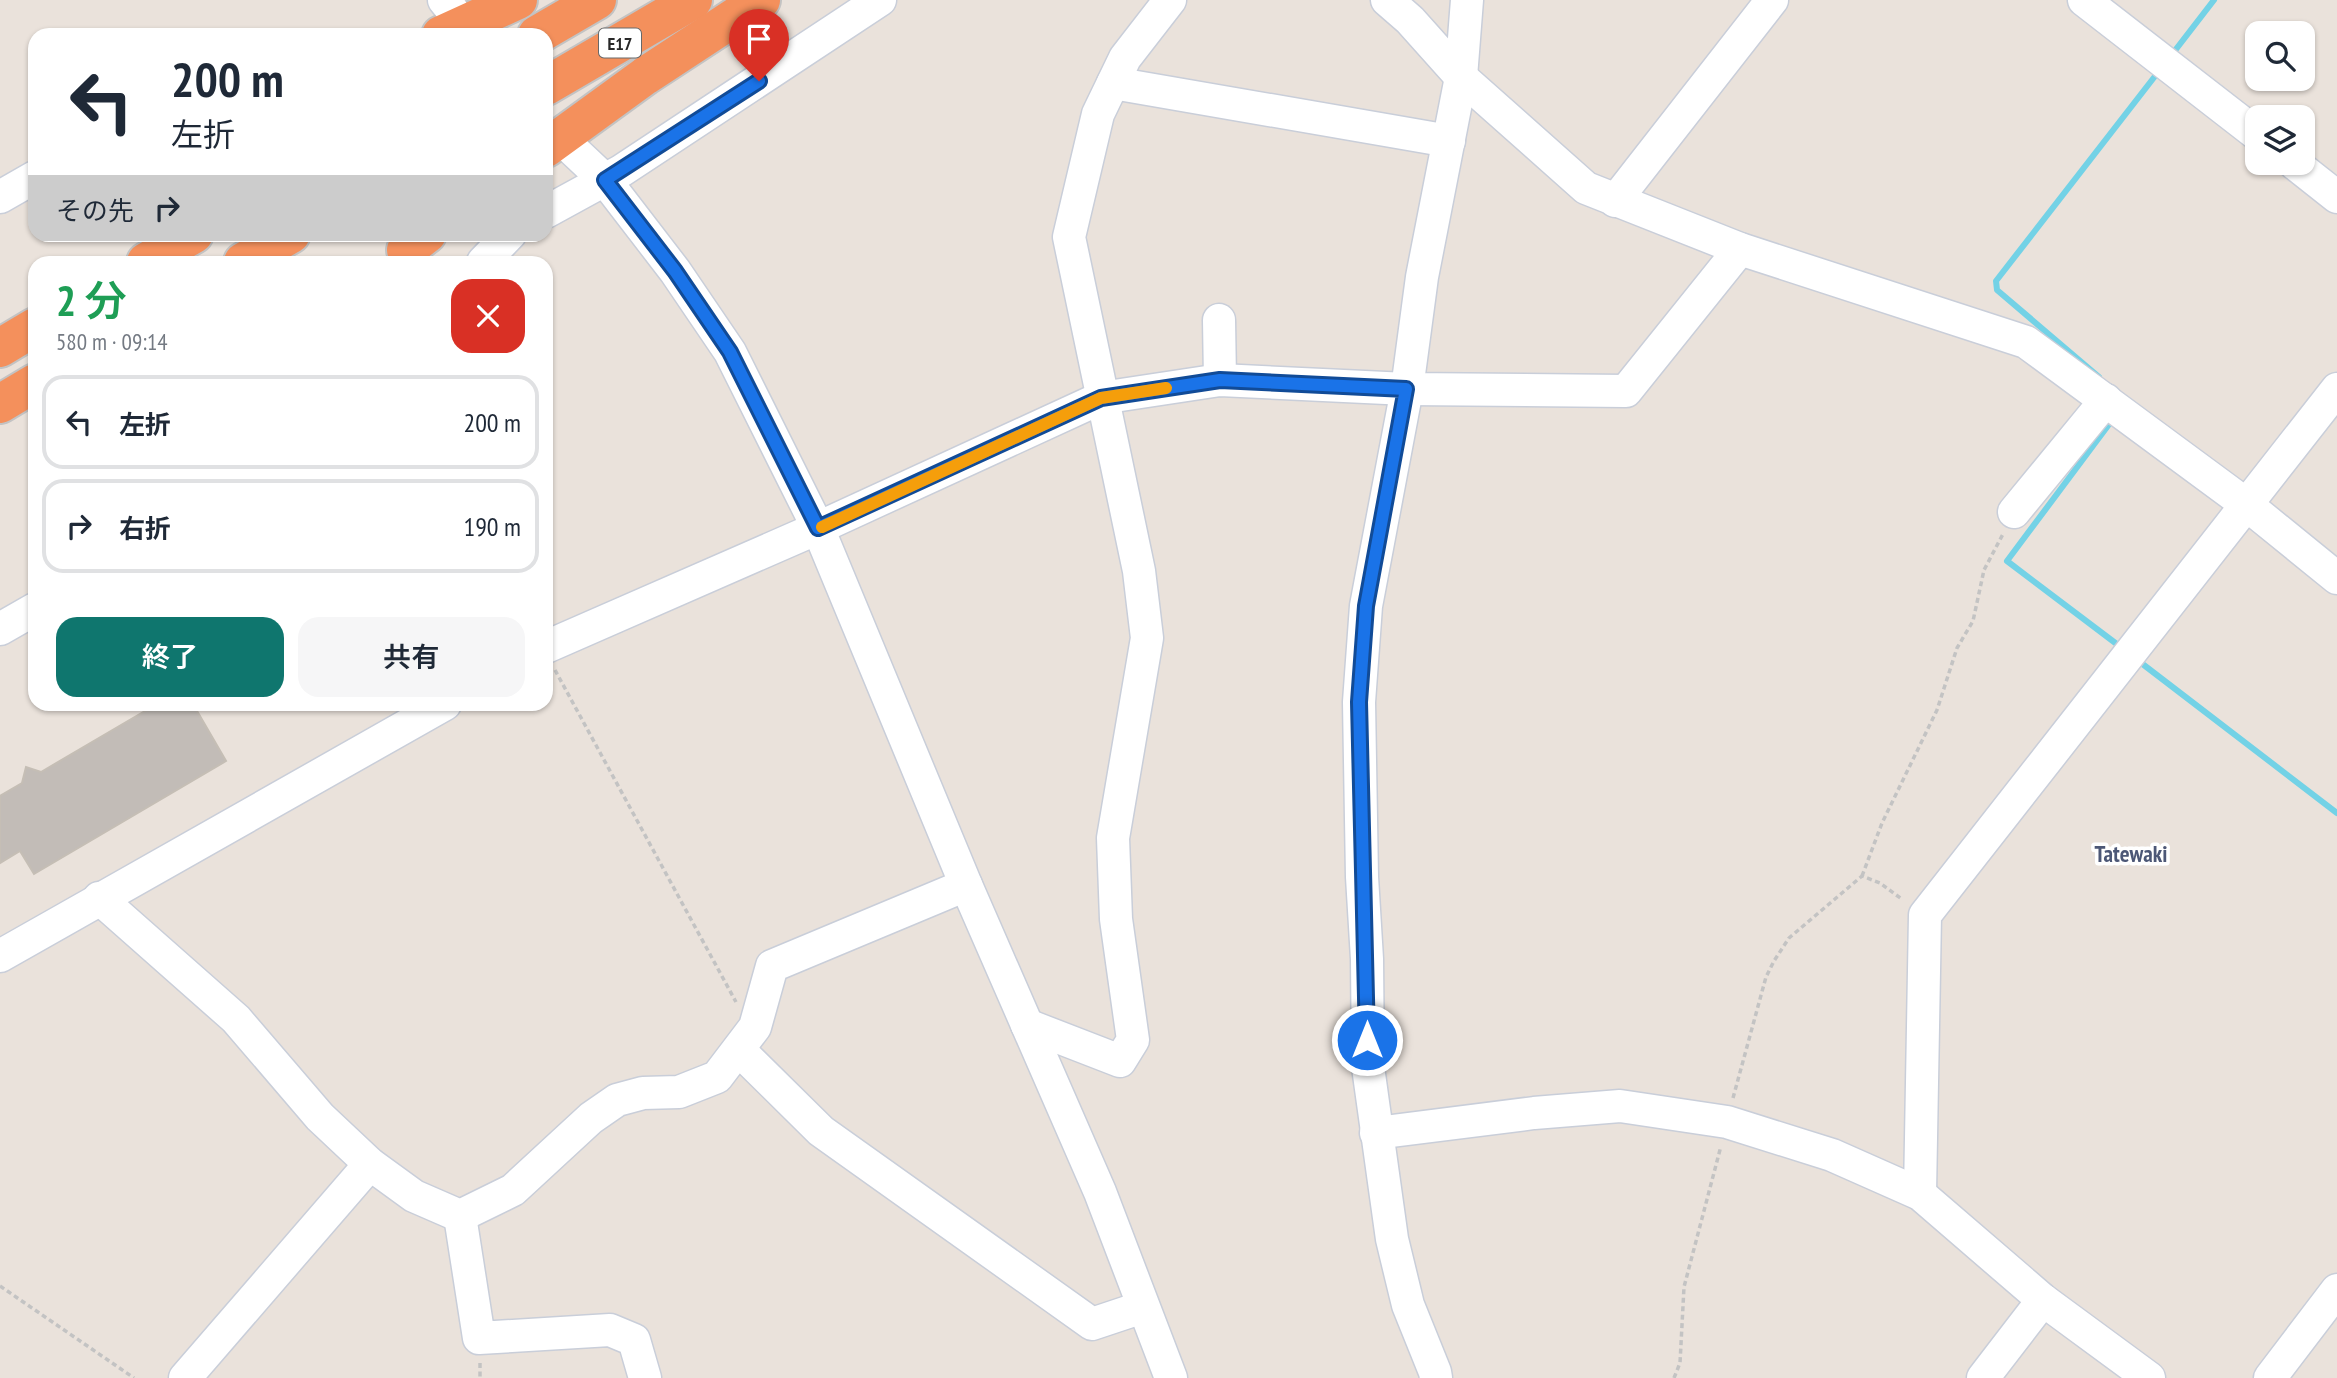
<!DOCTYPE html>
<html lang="ja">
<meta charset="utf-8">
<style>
body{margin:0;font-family:"PT Sans Narrow","Noto Sans JP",sans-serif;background:#f6f6f7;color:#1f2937;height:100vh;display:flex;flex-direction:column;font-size:26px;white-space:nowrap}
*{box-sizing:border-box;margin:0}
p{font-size:23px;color:#747a83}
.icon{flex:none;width:38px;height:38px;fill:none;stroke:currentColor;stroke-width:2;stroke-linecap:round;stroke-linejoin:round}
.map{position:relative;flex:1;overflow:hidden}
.details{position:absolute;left:28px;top:256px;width:525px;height:455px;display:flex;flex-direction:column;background:#fff;border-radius:21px;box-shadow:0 2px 5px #0004}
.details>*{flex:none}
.banner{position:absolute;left:28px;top:28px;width:525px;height:214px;border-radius:21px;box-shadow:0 2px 5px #0004;background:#fff;color:#1f2937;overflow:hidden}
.tools{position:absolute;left:2245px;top:21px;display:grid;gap:14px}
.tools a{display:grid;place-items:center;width:70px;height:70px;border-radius:14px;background:#fff;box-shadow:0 2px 5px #0004;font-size:35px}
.pin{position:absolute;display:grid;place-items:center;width:60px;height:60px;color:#fff;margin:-72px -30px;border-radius:50% 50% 50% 0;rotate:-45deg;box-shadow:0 0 7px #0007}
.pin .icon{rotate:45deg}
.me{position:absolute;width:77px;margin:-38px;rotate:0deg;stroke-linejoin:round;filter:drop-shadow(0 0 5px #0008)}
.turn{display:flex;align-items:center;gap:24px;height:147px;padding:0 28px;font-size:32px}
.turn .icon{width:91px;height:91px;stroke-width:2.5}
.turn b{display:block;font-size:49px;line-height:60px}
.then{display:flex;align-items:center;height:66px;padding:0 28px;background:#0003;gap:14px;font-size:26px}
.round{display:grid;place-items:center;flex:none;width:74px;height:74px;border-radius:21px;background:#f6f6f7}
.headline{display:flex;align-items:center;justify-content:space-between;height:119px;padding:0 28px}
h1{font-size:42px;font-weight:600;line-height:52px;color:#1e9e55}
.button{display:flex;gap:14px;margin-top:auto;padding:14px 28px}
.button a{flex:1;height:80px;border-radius:21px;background:#0f766e;color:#fff;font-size:28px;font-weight:600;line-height:80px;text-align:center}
.button a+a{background:#f6f6f7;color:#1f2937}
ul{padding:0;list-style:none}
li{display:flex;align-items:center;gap:21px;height:94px;margin:0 14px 10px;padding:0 14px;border:4px solid #e0e1e3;border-radius:21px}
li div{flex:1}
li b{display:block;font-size:26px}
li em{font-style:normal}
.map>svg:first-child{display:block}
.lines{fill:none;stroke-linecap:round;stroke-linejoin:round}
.stream{stroke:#73d2e6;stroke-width:6}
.building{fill:#c2bcb7;stroke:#c5beb5;stroke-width:2}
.minor-casing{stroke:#c9ced9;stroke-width:35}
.highway-casing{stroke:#c3c3c3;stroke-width:42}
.path{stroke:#c3c3c3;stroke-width:3.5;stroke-dasharray:5 3.5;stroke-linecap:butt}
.minor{stroke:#fff;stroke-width:32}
.highway{stroke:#f4905c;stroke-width:38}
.route-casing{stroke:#114b97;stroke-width:18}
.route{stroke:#1a73e8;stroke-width:12}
.slow{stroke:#f59e0b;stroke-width:12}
.labels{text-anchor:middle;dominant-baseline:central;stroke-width:7;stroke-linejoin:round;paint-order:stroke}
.shield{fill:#fff;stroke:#686868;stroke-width:2}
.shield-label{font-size:18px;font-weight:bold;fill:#282828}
.quarter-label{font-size:23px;font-weight:bold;fill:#4c5776;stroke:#fff}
</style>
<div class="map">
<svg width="2337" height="1378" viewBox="0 0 2337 1378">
<rect width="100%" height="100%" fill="#eae2db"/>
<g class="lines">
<g class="stream">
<polyline points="2170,57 2214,0"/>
<polyline points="2099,377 1997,290 1996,281 2159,71"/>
<polyline points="2113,419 2007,561 2122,648"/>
<polyline points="2136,659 2337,813"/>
</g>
</g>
<polygon class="building" points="157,704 193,704 226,761 34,874 20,851 0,863 0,796 22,783 26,767 41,772"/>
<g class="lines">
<g class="minor-casing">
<g id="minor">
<polyline points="444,0 452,10"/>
<polyline points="1387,0 1410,20 1461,77 1586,188 1740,249 2026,342 2247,505 2337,578"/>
<polyline points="2084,0 2258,135"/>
<polyline points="1113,83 1449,141"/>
<polyline points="571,148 605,180 675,271 730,352 818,528 966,885 1100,1192 1171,1378"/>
<polyline points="2294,163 2337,197"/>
<polyline points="0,197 35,177"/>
<polyline points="1615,201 1772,0"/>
<polyline points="546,212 621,171 880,0"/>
<polyline points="483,262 510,234"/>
<polyline points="1219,320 1220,380"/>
<polyline points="2014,512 2106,400"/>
<polyline points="0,629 35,609"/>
<polyline points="546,647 818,528 1101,398 1220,380 1407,389 1626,391 1740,249"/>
<polyline points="99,898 236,1019 320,1117 370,1164 414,1196 460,1216 513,1190 591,1118 617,1100 643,1093 679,1092 717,1077 755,1027 772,966 966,885"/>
<polyline points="0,956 445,704"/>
<polyline points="1027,1025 1120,1061 1133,1040 1116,919 1113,838 1147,638 1139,571 1069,237 1098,114 1125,58 1170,0"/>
<polyline points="739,1050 821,1131 1092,1324 1143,1307"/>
<polyline points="1376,1133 1534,1113 1620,1106 1727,1122 1832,1155 1920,1194 2043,1300 2149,1378"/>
<polyline points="1920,1194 1925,915 2337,389"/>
<polyline points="460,1216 479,1338 610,1330 634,1340 645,1378"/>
<polyline points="185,1378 370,1164"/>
<polyline points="1436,1378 1435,1372 1408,1305 1392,1239 1368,1067 1367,959 1362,877 1359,702 1366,606 1407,389 1422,277 1461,77 1467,0"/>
<polyline points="1983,1378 2043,1300"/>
<polyline points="2270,1378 2337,1290"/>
</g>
</g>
<g class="highway-casing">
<g id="highway">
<polyline points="441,35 518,0"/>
<polyline points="537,35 597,0"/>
<polyline points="546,86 693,0"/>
<polyline points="546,148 645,76 761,0"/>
<polyline points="406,250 427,234"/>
<polyline points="146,262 194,234"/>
<polyline points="243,262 291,234"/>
<polyline points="0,348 35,327"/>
<polyline points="0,404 35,383"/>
</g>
</g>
<g class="path">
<polyline points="555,670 736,1002"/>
<polyline points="1862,876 1882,823 1937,710 1957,648 1973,621 1984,570 2003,534"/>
<polyline points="1733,1098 1766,977 1774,961 1789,938 1862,876 1880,883 1903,900"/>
<polyline points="0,1286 134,1378"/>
<polyline points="480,1363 480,1378"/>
<polyline points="1674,1378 1680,1363 1684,1287 1721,1146"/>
</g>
<use href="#minor" class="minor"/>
<use href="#highway" class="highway"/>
</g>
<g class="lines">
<g class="route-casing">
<polyline id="route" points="759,81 605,180 675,271 730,352 818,528 1101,398 1220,380 1406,389 1366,606 1359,702 1367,1040"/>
</g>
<use href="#route" class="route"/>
<polyline class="slow" points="822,527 1101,398 1166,388"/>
</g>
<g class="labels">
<rect class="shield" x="599" y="28.5" width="42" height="29" rx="5"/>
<g class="shield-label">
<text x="620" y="43">E17</text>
</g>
<g class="quarter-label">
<text x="2131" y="853">Tatewaki</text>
</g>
</g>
</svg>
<div class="tools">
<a><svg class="icon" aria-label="search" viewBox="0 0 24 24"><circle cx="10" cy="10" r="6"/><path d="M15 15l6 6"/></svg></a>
<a><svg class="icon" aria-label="layers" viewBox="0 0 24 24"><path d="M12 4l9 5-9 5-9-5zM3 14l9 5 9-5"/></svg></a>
</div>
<div class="pin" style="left:759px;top:81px;background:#d93025"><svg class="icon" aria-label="arrive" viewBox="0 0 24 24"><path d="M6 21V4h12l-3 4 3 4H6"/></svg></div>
<svg class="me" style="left:1367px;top:1040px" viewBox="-20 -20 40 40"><circle r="17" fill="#1a73e8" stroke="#fff" stroke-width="3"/><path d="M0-11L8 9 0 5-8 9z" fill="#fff"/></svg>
<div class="banner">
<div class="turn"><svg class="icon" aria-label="left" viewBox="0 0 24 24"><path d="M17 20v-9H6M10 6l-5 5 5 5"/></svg><div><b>200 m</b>左折</div></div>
<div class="then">その先<svg class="icon" aria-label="right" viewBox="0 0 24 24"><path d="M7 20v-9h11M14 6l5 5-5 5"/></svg></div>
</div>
<section class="details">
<div class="headline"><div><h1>2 分</h1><p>580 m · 09:14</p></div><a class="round" style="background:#d93025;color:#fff"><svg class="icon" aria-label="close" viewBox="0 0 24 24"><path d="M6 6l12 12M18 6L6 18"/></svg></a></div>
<ul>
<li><svg class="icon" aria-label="left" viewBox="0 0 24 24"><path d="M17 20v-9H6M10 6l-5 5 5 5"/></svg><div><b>左折</b></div><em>200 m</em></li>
<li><svg class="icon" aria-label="right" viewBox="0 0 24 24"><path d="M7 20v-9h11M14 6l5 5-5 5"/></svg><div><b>右折</b></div><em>190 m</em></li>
</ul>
<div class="button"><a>終了</a><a>共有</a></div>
</section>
</div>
